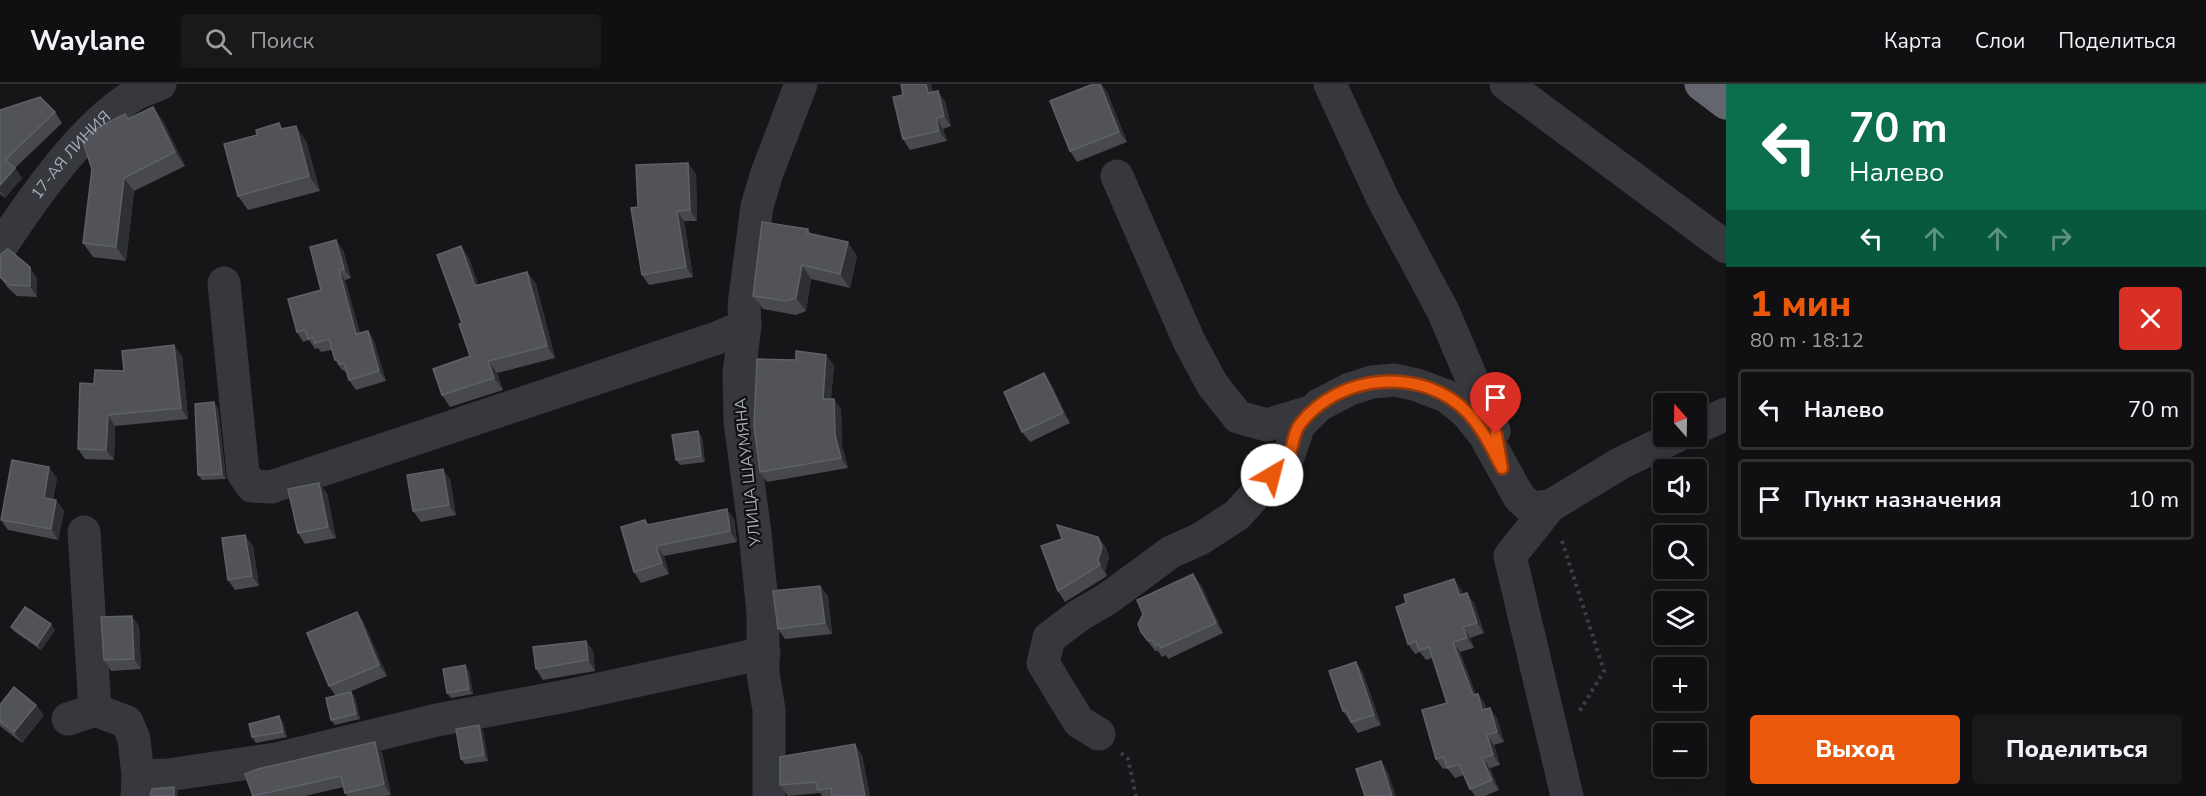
<!DOCTYPE html>
<html lang="ru">
<meta charset="utf-8">
<style>
body{margin:0;font-family:"Nunito Sans",sans-serif;background:#19191b;color:#f1f3f6;height:100vh;display:flex;flex-direction:column;font-size:22px;white-space:nowrap}
*{box-sizing:border-box;margin:0}
p{font-size:20px;color:#9c9d9f}
.icon{flex:none;width:33px;height:33px;fill:none;stroke:currentColor;stroke-width:2;stroke-linecap:round;stroke-linejoin:round}
.map{position:relative;flex:1;overflow:hidden}
.side{display:flex;flex-direction:column;background:#101012;width:480px}
.side>*{flex:none}
.guide{background:#0b6e4f;color:#fff;overflow:hidden}
.needle{width:39px;rotate:340deg}
.controls{position:absolute;left:1653px;top:309px;display:grid;gap:12px}
.controls a{display:grid;place-items:center;width:54px;height:54px;border-radius:6px;background:#101012;box-shadow:0 6px 24px #0002,0 0 0 2px #303032;font-size:30px}
.pin{position:absolute;display:grid;place-items:center;width:51px;height:51px;color:#fff;margin:-62px -26px;border-radius:50% 50% 50% 0;rotate:-45deg;box-shadow:0 0 6px #0007}
.pin .icon{rotate:45deg}
.me{position:absolute;width:66px;margin:-33px;rotate:37deg;stroke-linejoin:round;filter:drop-shadow(0 0 4px #0008)}
.turn{display:flex;align-items:center;gap:21px;height:126px;padding:0 24px;font-size:27px}
.turn .icon{width:78px;height:78px;stroke-width:2.5}
.turn b{display:block;font-size:42px;line-height:51px}
.lanes{display:flex;align-items:center;height:57px;padding:0 24px;background:#0003;justify-content:center;gap:30px;direction:ltr}
.lanes .off{opacity:.35}
.round{display:grid;place-items:center;flex:none;width:63px;height:63px;border-radius:6px;background:#19191b}
.head{display:flex;align-items:center;justify-content:space-between;height:102px;padding:0 24px}
h1{font-size:36px;font-weight:800;line-height:45px;color:#ea580c}
.button{display:flex;gap:12px;margin-top:auto;padding:12px 24px}
.button a{flex:1;height:69px;border-radius:6px;background:#ea580c;color:#fff;font-size:24px;font-weight:800;line-height:69px;text-align:center}
.button a+a{background:#19191b;color:#f1f3f6}
ul{padding:0;list-style:none}
li{display:flex;align-items:center;gap:18px;height:81px;margin:0 12px 9px;padding:0 12px;border:3px solid #303032;border-radius:6px}
li div{flex:1}
li b{display:block;font-size:22px}
li em{font-style:normal}
header{display:flex;align-items:center;gap:36px;box-sizing:border-box;height:84px;padding:0 30px;background:#101012;border-bottom:2px solid #303032}
header strong{font-size:28px}
nav{display:flex;gap:33px;margin-inline-start:auto;font-size:21px}
.search{width:420px;height:54px;background:#19191b;display:flex;align-items:center;gap:15px;box-sizing:border-box;padding:0 21px;border-radius:6px;color:#9c9d9f;font-size:22px}
main{display:flex;flex:1;min-height:0}
.map>svg:first-child{display:block}
.lines{fill:none;stroke-linecap:round;stroke-linejoin:round}
.path{stroke:#3d3f44;stroke-width:4;stroke-dasharray:3 4.5;stroke-linecap:butt}
.minor{stroke:#37383d;stroke-width:33}
.highway{stroke:#63666e;stroke-width:33}
.wall{fill:#47494d}
.shaded-wall{fill:#2f3033}
.building{fill:#525359;stroke:#5f6168;stroke-width:1.5}
.route-casing{stroke:#983908;stroke-width:15}
.route{stroke:#ea580c;stroke-width:10}
.labels{text-anchor:middle;dominant-baseline:central;stroke-width:4.5;stroke-linejoin:round;paint-order:stroke}
.street-label{font-size:16px;fill:#a8adb8;stroke:#111113}
</style>
<header>
<strong>Waylane</strong>
<div class="search"><svg class="icon" aria-label="search" viewBox="0 0 24 24"><circle cx="10" cy="10" r="6"/><path d="M15 15l6 6"/></svg>Поиск</div>
<nav><a>Карта</a><a>Слои</a><a>Поделиться</a></nav>
</header>
<main>
<div class="map">
<svg width="1726" height="712" viewBox="0 0 1726 712">
<rect width="100%" height="100%" fill="#161618"/>
<g class="lines">
<g class="path">
<polyline points="1562,457 1604,587 1579,628"/>
<polyline points="1121,669 1128,675 1136,712"/>
</g>
<g class="minor">
<polyline points="1330,0 1383,115 1443,227 1494,347"/>
<polyline points="1506,0 1726,163"/>
<polyline points="1117,92 1189,257 1212,300 1238,333 1267,341 1313,327"/>
<path id="s1" d="M0,164C33,114 83,42 134,11C142,6 152,3 160,0"/>
<polyline points="224,199 243,389 252,402 271,403 717,254 745,242"/>
<polyline points="1696,344 1726,330"/>
<polyline points="84,448 95,626"/>
<polyline points="68,635 95,626 127,638 134,655 138,692"/>
<polyline points="1099,650 1079,638 1043,579 1049,554 1078,532 1107,515 1171,468 1200,455 1237,431 1287,376 1299,341 1319,321 1350,305 1372,298 1395,296 1417,301 1446,312 1467,329 1484,350 1519,413 1531,424 1550,422"/>
<polyline points="137,712 138,692 168,691 276,675 437,636 571,611 764,569"/>
<polyline points="769,712 769,626 763,589 763,529 755,449 740,338 739,289 745,242 744,221 757,122 767,89 801,0"/>
<polyline points="1567,712 1510,472 1550,422 1621,379 1677,352"/>
</g>
<polyline class="highway" points="1701,0 1726,19"/>
</g>
<g class="wall">
<polygon points="1093,0 1101,0 1107,8 1127,58 1077,78 1070,67"/>
<polygon points="931,1 933,8 945,17 951,42 943,45 947,57 910,66 903,55 903,11"/>
<polygon points="153,23 163,37 185,82 134,107 126,177 93,173 83,159 125,30 129,35"/>
<polygon points="0,26 55,28 62,39 15,84 22,94 5,114 0,110"/>
<polygon points="279,39 283,45 306,57 320,107 248,126 238,112 257,51"/>
<polygon points="696,90 697,137 684,137 693,193 649,201 642,191 638,123"/>
<polygon points="808,145 811,150 857,172 850,204 811,195 806,227 796,231 763,225 753,212"/>
<polygon points="343,166 351,194 345,196 360,249 368,247 374,257 386,297 356,306 349,296 347,289 343,286 342,286 335,276 332,266 321,268 318,264 315,265 309,256 303,258 297,248"/>
<polygon points="469,174 478,201 527,188 536,200 555,274 497,289 503,306 450,323 442,311 470,272 462,239"/>
<polygon points="0,193 37,194 37,213 17,212 7,203"/>
<polygon points="182,272 188,335 115,342 114,376 85,375 78,365 94,300 124,287"/>
<polygon points="834,281 831,315 841,325 842,362 848,384 767,398 760,388"/>
<polygon points="1044,289 1051,300 1070,339 1030,358 1022,348"/>
<polygon points="218,324 226,395 202,396 198,391"/>
<polygon points="698,347 702,353 705,378 680,381 676,376"/>
<polygon points="57,394 53,416 56,416 64,427 58,456 8,446 1,436"/>
<polygon points="450,395 456,431 421,438 413,427"/>
<polygon points="327,409 336,454 305,460 298,449"/>
<polygon points="734,435 737,458 664,472 669,490 641,499 634,488 645,436 649,441"/>
<polygon points="1098,453 1106,464 1109,474 1105,487 1107,492 1065,518 1058,507"/>
<polygon points="253,462 259,502 235,506 228,496"/>
<polygon points="1201,501 1223,549 1168,575 1166,571 1162,573 1158,567 1155,567 1141,548"/>
<polygon points="820,502 828,512 832,550 785,555 778,545"/>
<polygon points="1461,505 1462,510 1474,519 1484,549 1470,554 1474,564 1460,568 1476,611 1478,610 1485,620 1486,625 1497,634 1504,658 1494,661 1500,681 1490,684 1499,706 1485,712 1475,712 1470,705 1464,691 1455,694 1447,684 1443,685 1436,675 1447,619 1432,574 1426,576 1420,568 1415,570 1408,560 1406,519"/>
<polygon points="357,528 364,539 387,592 347,609 355,613 360,635 335,641 331,636 335,611 329,602"/>
<polygon points="139,542 141,585 111,587 104,576"/>
<polygon points="11,543 55,546 41,566 15,548"/>
<polygon points="586,557 593,567 595,587 543,596 536,585"/>
<polygon points="465,581 469,587 473,610 451,614 447,609"/>
<polygon points="1363,589 1381,641 1358,649 1343,627"/>
<polygon points="0,621 44,631 22,659 0,642"/>
<polygon points="279,632 283,638 287,653 256,659 252,653"/>
<polygon points="479,641 483,647 488,677 465,680 461,675"/>
<polygon points="375,658 382,669 391,711 385,712 347,712 345,709 344,703 305,712 253,712"/>
<polygon points="862,671 870,712 822,712 820,709 788,712 780,701"/>
</g>
<g class="shaded-wall">
<polygon points="926,0 931,0 931,1 936,19 928,9"/>
<polygon points="1100,0 1107,8 1127,58 1119,48"/>
<polygon points="938,7 945,17 951,42 944,32"/>
<polygon points="153,23 163,37 185,82 175,68"/>
<polygon points="936,34 943,45 947,57 939,47"/>
<polygon points="296,42 306,57 320,107 309,92"/>
<polygon points="688,79 696,90 697,137 690,126"/>
<polygon points="15,84 22,94 5,114 0,107 0,101"/>
<polygon points="124,94 134,107 126,177 116,163"/>
<polygon points="677,127 684,137 693,193 686,183"/>
<polygon points="336,156 343,166 351,194 344,185"/>
<polygon points="848,158 857,172 850,204 840,190"/>
<polygon points="461,162 469,174 483,214 475,202"/>
<polygon points="802,181 811,195 806,227 796,214"/>
<polygon points="30,183 37,194 37,213 30,202"/>
<polygon points="339,186 345,196 363,260 356,250"/>
<polygon points="527,188 536,200 555,274 547,262"/>
<polygon points="368,247 374,257 386,297 379,287"/>
<polygon points="174,261 182,272 188,335 181,324"/>
<polygon points="826,271 834,281 830,325 823,315"/>
<polygon points="488,277 497,289 503,306 494,294"/>
<polygon points="1044,289 1051,300 1070,339 1063,329"/>
<polygon points="834,315 841,325 842,362 848,384 841,374 835,351"/>
<polygon points="214,318 218,324 226,395 222,390"/>
<polygon points="108,331 115,342 114,376 106,366"/>
<polygon points="698,347 702,353 705,378 701,372"/>
<polygon points="49,383 57,394 51,425 44,414"/>
<polygon points="443,385 450,395 456,431 449,421"/>
<polygon points="319,399 327,409 336,454 328,443"/>
<polygon points="56,416 64,427 58,456 51,445"/>
<polygon points="727,425 734,435 737,458 730,447"/>
<polygon points="245,451 253,462 259,502 252,492"/>
<polygon points="1098,453 1106,464 1109,474 1105,487 1107,492 1100,481 1098,476"/>
<polygon points="656,462 664,472 669,490 662,479"/>
<polygon points="1193,490 1201,501 1223,549 1216,539"/>
<polygon points="1454,495 1461,505 1466,521 1459,511"/>
<polygon points="820,502 828,512 832,550 825,539"/>
<polygon points="1467,509 1474,519 1484,549 1477,539"/>
<polygon points="357,528 364,539 387,592 379,581"/>
<polygon points="132,532 139,542 141,585 134,575"/>
<polygon points="51,540 55,546 41,566 37,561"/>
<polygon points="1463,543 1470,554 1474,564 1467,554"/>
<polygon points="586,557 593,567 595,587 588,576"/>
<polygon points="1453,558 1460,568 1480,621 1473,611"/>
<polygon points="1356,578 1363,589 1381,641 1374,631"/>
<polygon points="465,581 469,587 473,610 469,605"/>
<polygon points="351,608 355,613 360,635 356,630"/>
<polygon points="1478,610 1485,620 1489,636 1482,626"/>
<polygon points="36,621 44,631 22,659 14,648"/>
<polygon points="1490,624 1497,634 1504,658 1497,648"/>
<polygon points="279,632 283,638 287,653 283,648"/>
<polygon points="479,641 483,647 488,677 484,671"/>
<polygon points="1487,651 1494,661 1500,681 1493,671"/>
<polygon points="375,658 382,669 391,711 384,700"/>
<polygon points="855,660 862,671 870,712 865,712"/>
<polygon points="1482,674 1490,684 1499,706 1492,696"/>
<polygon points="1381,677 1388,688 1396,712 1392,712"/>
<polygon points="174,703 178,708 178,712 174,712"/>
</g>
<g class="building">
<polygon points="901,0 926,0 928,9 938,7 944,32 936,34 939,47 903,55 893,13 903,11"/>
<polygon points="1093,0 1100,0 1119,48 1070,67 1050,17"/>
<polygon points="40,13 55,28 5,76 15,84 0,101 0,26"/>
<polygon points="153,23 175,68 124,94 116,163 83,159 92,85 83,58 95,45 125,30 128,35"/>
<polygon points="279,39 281,45 296,42 309,92 238,112 224,60 257,51 256,46"/>
<polygon points="688,79 690,126 677,127 686,183 642,191 631,124 638,123 636,81"/>
<polygon points="762,138 808,145 807,149 848,158 840,190 802,181 796,214 786,217 753,212"/>
<polygon points="336,156 344,185 339,186 356,250 368,247 379,287 349,296 344,279 339,280 338,276 335,276 329,255 315,259 313,253 308,255 305,246 297,248 288,215 321,206 310,163"/>
<polygon points="461,162 475,202 527,188 547,262 488,277 494,294 442,311 433,285 470,272 459,240 462,239 437,171"/>
<polygon points="8,165 30,183 30,202 10,201 0,193 1,170"/>
<polygon points="174,261 181,324 108,331 106,366 78,365 80,299 94,300 95,286 124,287 122,267"/>
<polygon points="796,267 826,271 823,315 834,315 835,351 841,374 760,388 754,341 757,275 796,276"/>
<polygon points="1044,289 1063,329 1022,348 1004,308"/>
<polygon points="214,318 222,390 198,391 195,320"/>
<polygon points="698,347 701,372 676,376 672,351"/>
<polygon points="12,376 49,383 44,414 56,416 51,445 1,436"/>
<polygon points="443,385 449,421 413,427 407,391"/>
<polygon points="319,399 328,443 298,449 288,405"/>
<polygon points="727,425 730,447 656,462 662,479 634,488 621,443 645,436 647,441"/>
<polygon points="1057,441 1098,453 1102,463 1098,476 1100,481 1058,507 1041,462 1062,455"/>
<polygon points="245,451 252,492 228,496 222,454"/>
<polygon points="1193,490 1216,539 1161,564 1159,560 1155,562 1152,556 1148,557 1141,548 1138,540 1143,530 1137,516"/>
<polygon points="1454,495 1459,511 1467,509 1477,539 1463,543 1467,554 1453,558 1473,611 1478,610 1482,626 1490,624 1497,648 1487,651 1493,671 1482,674 1492,696 1470,705 1459,680 1447,684 1444,673 1436,675 1422,626 1447,619 1429,563 1419,566 1416,557 1408,560 1396,523 1406,519 1404,511"/>
<polygon points="820,502 825,539 778,545 773,507"/>
<polygon points="25,523 51,540 37,561 11,543"/>
<polygon points="357,528 379,581 329,602 307,549"/>
<polygon points="132,532 134,575 104,576 101,533"/>
<polygon points="586,557 588,576 536,585 533,563"/>
<polygon points="1356,578 1374,631 1351,638 1347,626 1343,627 1329,587"/>
<polygon points="465,581 469,605 447,609 443,585"/>
<polygon points="14,603 36,621 14,648 0,637 0,621"/>
<polygon points="351,608 356,630 331,636 326,614"/>
<polygon points="279,632 283,648 252,653 249,640"/>
<polygon points="479,641 484,671 461,675 456,645"/>
<polygon points="375,658 384,700 345,709 341,692 253,712 245,690 258,685"/>
<polygon points="855,660 865,712 832,712 831,704 818,706 816,698 780,701 780,673"/>
<polygon points="1381,677 1392,712 1365,712 1356,685"/>
<polygon points="174,703 174,712 150,712 152,705"/>
</g>
<g class="lines">
<g class="route-casing">
<path id="route" d="M1272,391C1277,386 1285,380 1288,374C1293,364 1293,349 1300,340C1340,289 1423,282 1468,329C1483,345 1492,365 1502,384L1496,350"/>
</g>
<use href="#route" class="route"/>
</g>
<g class="labels">
<g class="street-label">
<text stroke="none"><textPath href="#s1" startOffset="117">17-АЯ ЛИНИЯ</textPath></text>
<text transform="translate(748 388) rotate(-96)">УЛИЦА ШАУМЯНА</text>
</g>
</g>
</svg>
<div class="controls">
<a><svg class="needle" viewBox="-14 -14 28 28"><path d="M0-13l5 13h-10z" fill="#e53935"/><path d="M0 13l5-13h-10z" fill="#9c9d9f"/></svg></a>
<a><svg class="icon" aria-label="sound" viewBox="0 0 24 24"><path d="M4 9h4l5-4v14l-5-4H4zM17 9q2 3 0 6"/></svg></a>
<a><svg class="icon" aria-label="search" viewBox="0 0 24 24"><circle cx="10" cy="10" r="6"/><path d="M15 15l6 6"/></svg></a>
<a><svg class="icon" aria-label="layers" viewBox="0 0 24 24"><path d="M12 4l9 5-9 5-9-5zM3 14l9 5 9-5"/></svg></a>
<a>+</a>
<a>−</a>
</div>
<div class="pin" style="left:1496px;top:350px;background:#d93025"><svg class="icon" aria-label="arrive" viewBox="0 0 24 24"><path d="M6 21V4h12l-3 4 3 4H6"/></svg></div>
<svg class="me" style="left:1272px;top:391px" viewBox="-20 -20 40 40"><circle r="19" fill="#fff"/><path d="M0-13L10 11 0 6-10 11z" fill="#ea580c"/></svg>
</div>
<section class="side">
<div class="guide">
<div class="turn"><svg class="icon" aria-label="left" viewBox="0 0 24 24"><path d="M17 20v-9H6M10 6l-5 5 5 5"/></svg><div><b>70 m</b>Налево</div></div>
<div class="lanes"><svg class="icon" aria-label="left" viewBox="0 0 24 24"><path d="M17 20v-9H6M10 6l-5 5 5 5"/></svg><svg class="icon off" aria-label="ahead" viewBox="0 0 24 24"><path d="M12 20V5M6 11l6-6 6 6"/></svg><svg class="icon off" aria-label="ahead" viewBox="0 0 24 24"><path d="M12 20V5M6 11l6-6 6 6"/></svg><svg class="icon off" aria-label="right" viewBox="0 0 24 24"><path d="M7 20v-9h11M14 6l5 5-5 5"/></svg></div>
</div>
<div class="head"><div><h1>1 мин</h1><p>80 m · 18:12</p></div><a class="round" style="background:#d93025;color:#fff"><svg class="icon" aria-label="close" viewBox="0 0 24 24"><path d="M6 6l12 12M18 6L6 18"/></svg></a></div>
<ul>
<li><svg class="icon" aria-label="left" viewBox="0 0 24 24"><path d="M17 20v-9H6M10 6l-5 5 5 5"/></svg><div><b>Налево</b></div><em>70 m</em></li>
<li><svg class="icon" aria-label="arrive" viewBox="0 0 24 24"><path d="M6 21V4h12l-3 4 3 4H6"/></svg><div><b>Пункт назначения</b></div><em>10 m</em></li>
</ul>
<div class="button"><a>Выход</a><a>Поделиться</a></div>
</section>
</main>
